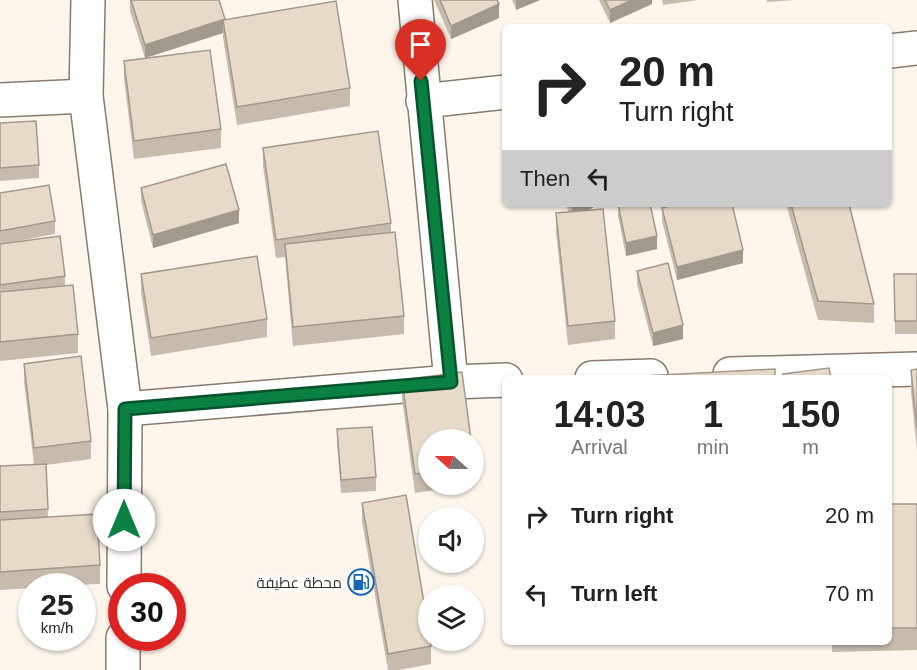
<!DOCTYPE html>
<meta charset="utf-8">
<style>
body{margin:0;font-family:Arial,Cairo,sans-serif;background:#f2f2f2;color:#222;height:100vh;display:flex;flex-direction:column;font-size:22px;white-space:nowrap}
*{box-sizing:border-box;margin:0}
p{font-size:20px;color:#767676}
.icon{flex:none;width:33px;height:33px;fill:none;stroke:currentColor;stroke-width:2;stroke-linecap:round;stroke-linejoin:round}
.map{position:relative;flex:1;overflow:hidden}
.side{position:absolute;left:502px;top:375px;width:390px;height:270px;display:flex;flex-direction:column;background:#fff;border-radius:9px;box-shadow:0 2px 4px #0004}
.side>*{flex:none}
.guide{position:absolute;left:502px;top:24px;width:390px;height:183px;border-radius:9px;box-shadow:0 2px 4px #0004;background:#fff;color:#222;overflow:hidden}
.needle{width:39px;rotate:291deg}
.fabs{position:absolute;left:418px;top:429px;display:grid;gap:12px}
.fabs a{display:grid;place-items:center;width:66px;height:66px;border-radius:50%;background:#fff;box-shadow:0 2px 4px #0004;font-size:30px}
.speed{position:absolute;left:18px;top:573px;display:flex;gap:12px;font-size:30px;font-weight:700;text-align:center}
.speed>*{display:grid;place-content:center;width:78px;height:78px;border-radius:50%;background:#fff;box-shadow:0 2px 4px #0004;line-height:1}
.speed small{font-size:15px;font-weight:400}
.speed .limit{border:9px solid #d22;background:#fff;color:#111}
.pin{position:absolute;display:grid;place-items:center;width:51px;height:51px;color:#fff;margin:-62px -26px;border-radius:50% 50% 50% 0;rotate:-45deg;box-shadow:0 0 6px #0007}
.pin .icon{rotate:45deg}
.me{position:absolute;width:66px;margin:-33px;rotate:0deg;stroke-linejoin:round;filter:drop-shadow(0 0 4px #0008)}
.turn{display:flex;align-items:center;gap:21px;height:126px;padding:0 18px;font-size:27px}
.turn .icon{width:78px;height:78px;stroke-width:2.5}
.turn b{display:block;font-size:42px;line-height:51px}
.then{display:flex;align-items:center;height:57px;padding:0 18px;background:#0003;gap:12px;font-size:22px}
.eta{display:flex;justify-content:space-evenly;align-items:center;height:102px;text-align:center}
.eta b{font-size:36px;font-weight:800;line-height:42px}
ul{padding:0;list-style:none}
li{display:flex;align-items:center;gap:18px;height:78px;padding:0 18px}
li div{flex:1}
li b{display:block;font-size:22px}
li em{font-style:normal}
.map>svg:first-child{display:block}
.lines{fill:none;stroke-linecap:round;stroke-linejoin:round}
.minor-casing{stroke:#887b6c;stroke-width:36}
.minor{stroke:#fff;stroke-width:33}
.wall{fill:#c7bbad}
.shaded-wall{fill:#a2998d}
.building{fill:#e7dac9;stroke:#a2998d;stroke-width:1.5}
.route-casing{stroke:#07532c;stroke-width:15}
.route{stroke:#0b8043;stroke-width:10}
.labels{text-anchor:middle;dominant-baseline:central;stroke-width:6;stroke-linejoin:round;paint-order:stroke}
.poi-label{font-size:15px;fill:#332e28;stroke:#fff;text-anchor:end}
</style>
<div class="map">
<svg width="917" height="670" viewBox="0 0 917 670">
<rect width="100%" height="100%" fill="#fef6ec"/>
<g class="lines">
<g class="minor-casing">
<g id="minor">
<polyline points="88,0 86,96 125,409 124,586"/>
<polyline points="415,0 451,382"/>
<polyline points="890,51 917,48"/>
<polyline points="0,100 86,96"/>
<polyline points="423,101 506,92"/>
<polyline points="730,374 917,369"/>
<polyline points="592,378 651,376"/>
<polyline points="125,409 451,382 506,380"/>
<polyline points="123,670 123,638"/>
</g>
</g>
<use href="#minor" class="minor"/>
</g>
<g class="wall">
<polygon points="130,0 219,0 225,19 350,88 350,106 237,125 223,38 223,33 145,58 130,11"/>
<polygon points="434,0 497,0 499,18 451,39"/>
<polygon points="512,0 540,0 516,10"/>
<polygon points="599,0 652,0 652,4 610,23"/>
<polygon points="662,0 698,0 663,5"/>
<polygon points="767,0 794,0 767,2"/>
<polygon points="124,61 221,129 221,148 134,159 124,79"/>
<polygon points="0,123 39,165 39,178 0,181"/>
<polygon points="263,148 391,223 391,233 404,316 404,334 293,346 285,257 276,258 263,166"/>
<polygon points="141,188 239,223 153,248 141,201"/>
<polygon points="0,193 55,221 55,234 7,243 65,276 65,285 78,334 78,353 0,361"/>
<polygon points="565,204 600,204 588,210 615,321 615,339 568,345 556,232 556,213 569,212"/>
<polygon points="618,204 657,249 626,256 618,216"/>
<polygon points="787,204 849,204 874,304 874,323 818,320 787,207"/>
<polygon points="662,208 743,263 677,280 662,221"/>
<polygon points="637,271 683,339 653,346 637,284"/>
<polygon points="141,274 267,319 267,337 151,356 141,292"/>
<polygon points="894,274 917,274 917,334 895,334"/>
<polygon points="24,364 91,441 91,459 46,465 48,517 100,565 100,584 53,586 32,586 32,588 0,590 0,466 34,464 24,382"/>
<polygon points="917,369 917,451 911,392 911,370"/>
<polygon points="402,380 429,440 429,484 474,484 474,459 475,484 415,493 402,399"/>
<polygon points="337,429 376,477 376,491 341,493 337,442"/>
<polygon points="362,503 431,646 431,664 399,670 388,670 362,521"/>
<polygon points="890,504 917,504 917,650 832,652 832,642 890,642"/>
</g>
<g class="shaded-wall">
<polygon points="516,0 540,0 516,10"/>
<polygon points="632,0 652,0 652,4 610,23 610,10"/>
<polygon points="499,4 499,18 451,39 451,26"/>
<polygon points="223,20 223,33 145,58 145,45"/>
<polygon points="575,204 600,204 572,218 572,205"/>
<polygon points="239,210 239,223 153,248 153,235"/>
<polygon points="657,236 657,249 626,256 626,243"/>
<polygon points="743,250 743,263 677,280 677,267"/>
<polygon points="683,325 683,339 653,346 653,333"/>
</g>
<g class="building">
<polygon points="131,0 219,0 225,19 145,45"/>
<polygon points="440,0 497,0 499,4 451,26"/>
<polygon points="605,0 632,0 610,10"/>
<polygon points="336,1 350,88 237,107 223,20"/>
<polygon points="210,50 221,129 134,141 124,61"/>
<polygon points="36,121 39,165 0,168 0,123"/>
<polygon points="378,131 391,223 276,240 263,148"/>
<polygon points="226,164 239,210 153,235 141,188"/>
<polygon points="49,185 55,221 0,231 0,193"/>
<polygon points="618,204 650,204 657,236 626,243"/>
<polygon points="676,204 732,204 743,250 677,267 662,208"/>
<polygon points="791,204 849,204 874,304 818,301"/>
<polygon points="603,209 615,321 568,326 556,213"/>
<polygon points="395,232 404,316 293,327 285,244"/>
<polygon points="60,236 65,276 0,285 0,244"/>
<polygon points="257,256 267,319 151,338 141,274"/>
<polygon points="668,263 683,325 653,333 637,271"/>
<polygon points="894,274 917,274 917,321 895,321"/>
<polygon points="73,285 78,334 0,342 0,292"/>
<polygon points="81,356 91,441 34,448 24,364"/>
<polygon points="829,368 831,378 783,378 783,374"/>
<polygon points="775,369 775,378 606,378"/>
<polygon points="917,369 917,428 911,370"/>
<polygon points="462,372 471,440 429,440 429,473 415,474 402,380"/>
<polygon points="372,427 376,477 341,480 337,429"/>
<polygon points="46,464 48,509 0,512 0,466"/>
<polygon points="406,495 429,633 429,640 430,640 431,646 388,654 362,503"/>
<rect x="890" y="504" width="27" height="124"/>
<polygon points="97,514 100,565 0,572 0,520"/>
</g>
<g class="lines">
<g class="route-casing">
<polyline id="route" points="124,520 125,409 451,382 421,81"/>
</g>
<use href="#route" class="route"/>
</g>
<defs>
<g id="fuel-ring" transform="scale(1.35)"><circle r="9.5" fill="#fff" stroke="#1665b4" stroke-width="1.5"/><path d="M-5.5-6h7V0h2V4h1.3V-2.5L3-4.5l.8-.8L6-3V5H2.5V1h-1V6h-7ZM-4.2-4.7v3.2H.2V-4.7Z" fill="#1665b4"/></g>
</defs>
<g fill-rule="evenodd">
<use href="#fuel-ring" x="361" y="582"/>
</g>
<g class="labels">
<g class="poi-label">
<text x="342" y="582">محطة عطيفة</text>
</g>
</g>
</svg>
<div class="fabs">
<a><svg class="needle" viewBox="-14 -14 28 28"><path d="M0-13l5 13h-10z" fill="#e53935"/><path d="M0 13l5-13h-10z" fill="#767676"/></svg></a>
<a><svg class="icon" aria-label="sound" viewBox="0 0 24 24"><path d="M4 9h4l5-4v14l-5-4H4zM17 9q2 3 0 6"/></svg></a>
<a><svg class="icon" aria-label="layers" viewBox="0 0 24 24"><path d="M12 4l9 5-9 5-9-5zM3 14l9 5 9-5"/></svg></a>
</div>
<div class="speed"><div>25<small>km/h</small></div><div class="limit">30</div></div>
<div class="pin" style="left:421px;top:81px;background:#d93025"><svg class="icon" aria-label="arrive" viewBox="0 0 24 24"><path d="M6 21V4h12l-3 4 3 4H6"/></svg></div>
<svg class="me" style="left:124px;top:520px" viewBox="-20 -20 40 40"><circle r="19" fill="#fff"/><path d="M0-13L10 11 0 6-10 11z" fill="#0b8043"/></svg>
<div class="guide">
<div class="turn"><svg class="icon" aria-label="right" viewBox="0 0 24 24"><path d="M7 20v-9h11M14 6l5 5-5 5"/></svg><div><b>20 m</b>Turn right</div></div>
<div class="then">Then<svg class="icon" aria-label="left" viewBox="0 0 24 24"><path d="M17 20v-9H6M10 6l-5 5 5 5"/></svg></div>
</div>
<section class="side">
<div class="eta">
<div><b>14:03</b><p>Arrival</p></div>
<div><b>1</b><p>min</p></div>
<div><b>150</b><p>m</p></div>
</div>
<ul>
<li><svg class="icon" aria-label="right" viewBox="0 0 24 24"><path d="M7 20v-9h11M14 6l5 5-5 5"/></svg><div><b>Turn right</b></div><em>20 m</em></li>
<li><svg class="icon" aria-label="left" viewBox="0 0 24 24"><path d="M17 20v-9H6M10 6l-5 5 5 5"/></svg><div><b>Turn left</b></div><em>70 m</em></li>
</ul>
</section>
</div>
